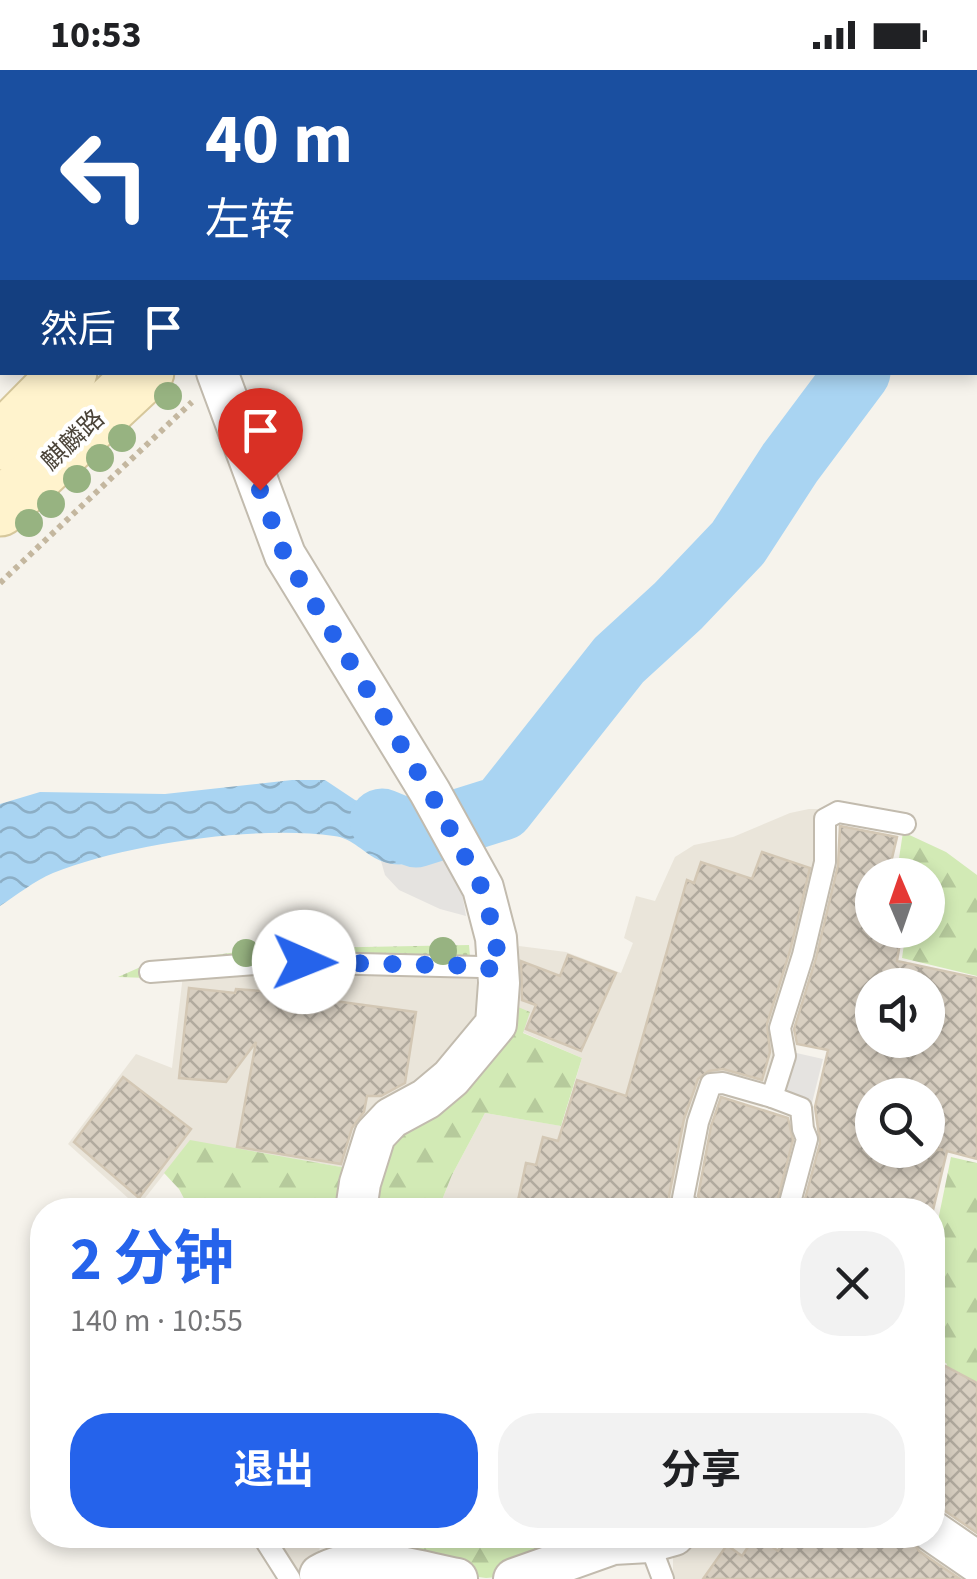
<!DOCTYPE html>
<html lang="zh">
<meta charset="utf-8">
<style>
body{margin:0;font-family:"Source Sans 3","Noto Sans SC",sans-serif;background:#f2f2f2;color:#202124;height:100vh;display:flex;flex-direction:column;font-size:38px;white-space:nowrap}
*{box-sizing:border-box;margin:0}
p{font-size:32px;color:#757577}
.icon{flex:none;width:55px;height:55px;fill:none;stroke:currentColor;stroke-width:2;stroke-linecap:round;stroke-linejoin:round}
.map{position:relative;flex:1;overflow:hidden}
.sheet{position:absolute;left:30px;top:1128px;width:915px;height:350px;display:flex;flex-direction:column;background:#fff;border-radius:40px;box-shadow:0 5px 15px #0003}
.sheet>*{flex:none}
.banner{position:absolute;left:0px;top:0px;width:978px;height:305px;box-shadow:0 5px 15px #0003;background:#1a4fa0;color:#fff;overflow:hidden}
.needle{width:65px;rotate:358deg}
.buttons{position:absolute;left:855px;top:788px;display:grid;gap:20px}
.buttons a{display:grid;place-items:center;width:90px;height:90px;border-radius:50%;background:#fff;box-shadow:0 5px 15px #0003;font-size:50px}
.pin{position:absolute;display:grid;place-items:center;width:85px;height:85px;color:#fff;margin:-102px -42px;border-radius:50% 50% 50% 0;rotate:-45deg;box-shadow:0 0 10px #0007}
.pin .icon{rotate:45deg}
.me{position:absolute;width:110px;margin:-55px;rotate:91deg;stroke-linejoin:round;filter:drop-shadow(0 0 8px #0008)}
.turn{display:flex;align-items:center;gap:35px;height:210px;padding:0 40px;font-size:45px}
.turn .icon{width:130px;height:130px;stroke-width:2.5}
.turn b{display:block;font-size:70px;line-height:85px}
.then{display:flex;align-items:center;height:95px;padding:0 40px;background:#0003;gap:20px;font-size:38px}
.round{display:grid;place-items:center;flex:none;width:105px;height:105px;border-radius:40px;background:#f2f2f2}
.headline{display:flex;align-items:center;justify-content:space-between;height:170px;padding:0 40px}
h1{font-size:60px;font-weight:700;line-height:75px;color:#2563eb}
.action{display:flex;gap:20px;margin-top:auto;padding:20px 40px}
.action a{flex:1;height:115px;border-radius:40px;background:#2563eb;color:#fff;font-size:40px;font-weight:700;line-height:115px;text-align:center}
.action a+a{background:#f2f2f2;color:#202124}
.status{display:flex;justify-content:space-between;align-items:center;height:70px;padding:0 50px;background:#fff;direction:ltr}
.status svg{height:28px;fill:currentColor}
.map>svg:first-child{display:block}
.residential{fill:#eae5da}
.education{fill:#efe8d6}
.grass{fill:url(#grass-dots)}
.forest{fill:url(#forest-firs)}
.parking{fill:#e5e3e0}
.water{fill:url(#water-waves)}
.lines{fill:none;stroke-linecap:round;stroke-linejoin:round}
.river{stroke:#a9d4f2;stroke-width:65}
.building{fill:url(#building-cross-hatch);stroke:#d3c7b4;stroke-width:2.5;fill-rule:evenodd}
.service-casing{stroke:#c2bbae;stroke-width:24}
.minor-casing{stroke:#c2bbae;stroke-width:44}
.secondary-casing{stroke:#d6c79b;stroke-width:59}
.path{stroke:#c4b79f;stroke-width:6;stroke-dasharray:5 5;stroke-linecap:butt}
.service{stroke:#fff;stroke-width:20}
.minor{stroke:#fff;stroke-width:40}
.secondary{stroke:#fff3cd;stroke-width:55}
.tree{fill:#97b381}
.route{stroke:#2563eb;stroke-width:18;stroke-dasharray:0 32.4}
.labels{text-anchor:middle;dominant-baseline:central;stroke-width:8;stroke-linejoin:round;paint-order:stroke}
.street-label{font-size:25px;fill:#4b4439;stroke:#fff}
</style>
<div class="status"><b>10:53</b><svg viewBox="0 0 49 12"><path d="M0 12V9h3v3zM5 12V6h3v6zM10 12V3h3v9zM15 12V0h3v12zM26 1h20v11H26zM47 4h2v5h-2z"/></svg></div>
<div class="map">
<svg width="977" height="1509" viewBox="0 0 977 1509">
<defs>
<pattern id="grass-dots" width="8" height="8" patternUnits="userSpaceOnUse" patternTransform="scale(2.5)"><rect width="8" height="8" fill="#d2eab5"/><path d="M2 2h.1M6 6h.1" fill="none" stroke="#b6ca9c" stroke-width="1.8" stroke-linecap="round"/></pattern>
<pattern id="forest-firs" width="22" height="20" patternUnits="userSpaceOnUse" patternTransform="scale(2.5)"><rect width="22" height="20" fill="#d2eab5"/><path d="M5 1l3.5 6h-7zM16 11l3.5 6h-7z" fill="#b6ca9c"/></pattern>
<pattern id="water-waves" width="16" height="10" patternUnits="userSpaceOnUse" patternTransform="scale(2.5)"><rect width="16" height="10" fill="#a9d4f2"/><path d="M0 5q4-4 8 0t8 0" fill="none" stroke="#8caec5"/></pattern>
<pattern id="building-cross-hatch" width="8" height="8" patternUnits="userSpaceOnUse" patternTransform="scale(2.5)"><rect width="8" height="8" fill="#d8cfc1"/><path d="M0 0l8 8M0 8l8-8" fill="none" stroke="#b1aa9e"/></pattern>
</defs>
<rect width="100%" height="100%" fill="#f6f3ec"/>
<g class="residential">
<polygon points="809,739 824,739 821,788 772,957 776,977 765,1015 756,1017 716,1003 710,1005 688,1140 438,1140 452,1105 485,1043 562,1056 582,988 522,962 504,931 519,876 566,882 621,903 633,873 624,868 636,826 655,831 675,787 694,775 733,767 790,743"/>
<polygon points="319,901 476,909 482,948 358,1100 190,1071 138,1137 68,1074 136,984 172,998 183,905"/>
<polygon points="269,1465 323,1465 312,1509 298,1509"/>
<polygon points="720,1465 765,1465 776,1473 781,1465 924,1465 977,1509 673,1509 673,1485 691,1470"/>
</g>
<polygon class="education" points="0,0 295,0 2,2 0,277"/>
<polygon class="grass" points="469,875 470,886 371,883 249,887 148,908 118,907 145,895 257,879"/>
<g class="forest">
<polygon points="903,762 946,782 977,805 977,906 902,888 906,860 928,860 928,805 891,805 893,795 898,795"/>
<polygon points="504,931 530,942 523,963 582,988 561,1056 485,1043 452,1105 438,1140 364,1140 371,1097"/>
<polygon points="190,1070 358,1100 347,1140 190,1140 179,1119 164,1103"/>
<polygon points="951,1087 977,1093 977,1312 945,1298 947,1294 933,1283 933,1175"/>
<polygon points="337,1465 595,1465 498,1507 486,1508 331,1487"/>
</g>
<g class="parking">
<polygon points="441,784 461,817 466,846 440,839 399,820 385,805 381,791 404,795"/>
<polygon points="792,982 823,989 811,1037 786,1023"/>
</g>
<path class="water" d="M292,710H325L355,730L405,744L423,743L441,784C423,792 400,799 381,791C364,784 353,768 334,766C256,755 126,774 53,803C34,811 17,825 0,836V734L40,722L165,724Z"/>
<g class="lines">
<g class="river">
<polyline points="960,2 960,0"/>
<polyline points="382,751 416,765 502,738 619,590 678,536 738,473 790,393 858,302"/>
</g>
</g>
<g class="building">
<path d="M840,756L897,767L888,805H872V860H902L897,891L977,908V1089L947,1081L933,1140H802L820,1073L815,1037L828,980L797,974L794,959L816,888L838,795ZM872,915H928V970H872ZM872,1025H928V1076L943,1080H872Z"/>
<polygon points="762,782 810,798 790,881 767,954 770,982 762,1010 723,999 709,1001 698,1009 684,1049 669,1126 672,1140 516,1140 526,1093 536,1095 543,1067 558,1071 577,1010 626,1026 687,810 694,813 701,792 752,809"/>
<polygon points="568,885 616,903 581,981 526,959 536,935 522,930 521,891 560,906"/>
<polygon points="189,918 235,923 236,919 261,921 416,942 405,1013 381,1026 367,1026 364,1042 352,1058 341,1094 237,1077 256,972 226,1012 179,1008"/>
<polygon points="123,1007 191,1059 139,1128 74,1072"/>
<polygon points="721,1027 788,1048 793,1070 775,1140 708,1140 698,1126 711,1056"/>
<polygon points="932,1289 977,1313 977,1463 945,1441 932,1437"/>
<polygon points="756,1465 778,1481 788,1465 909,1465 919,1481 960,1509 703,1509 727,1475 742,1486"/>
</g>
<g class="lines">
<g class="service-casing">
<g id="service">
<polyline points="46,2 49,0"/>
<polyline points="0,47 2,44"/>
<polyline points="150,902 280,892 480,897 498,901"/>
<polyline points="772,1027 801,1038 803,1059 807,1069 788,1140"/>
<polyline points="694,1140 683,1132 683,1128 698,1052 711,1014 723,1013 772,1027 785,986 780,958 803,885 825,792 825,749 838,742 905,754"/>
<polyline points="262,1465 290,1509"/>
<polyline points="649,1472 663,1509"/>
</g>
</g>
<g class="minor-casing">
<g id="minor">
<polyline points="217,302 285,485 430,722 483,818 496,868 499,913 496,954 451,1008 426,1029 391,1048 375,1065 360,1113 356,1140"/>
<polyline points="932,1461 977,1492"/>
<path d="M320,1505C361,1481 414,1501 457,1509"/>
<polyline points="514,1509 613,1474 649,1472 674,1465"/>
</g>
</g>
<g class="secondary-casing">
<g id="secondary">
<polyline points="390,2 393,0"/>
<polyline points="476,2 479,0"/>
<polyline points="0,372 69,302"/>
<polyline points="0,438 146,302"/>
</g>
</g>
<g class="path">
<polyline points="321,2 324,0"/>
<polyline points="580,2 581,0"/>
<polyline points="0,513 192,332"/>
</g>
<use href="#service" class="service"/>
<use href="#minor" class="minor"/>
<use href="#secondary" class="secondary"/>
</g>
<g class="tree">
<circle cx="168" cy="326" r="14"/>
<circle cx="122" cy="368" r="14"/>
<circle cx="100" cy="388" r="14"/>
<circle cx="77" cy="409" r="14"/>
<circle cx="51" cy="434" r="14"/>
<circle cx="29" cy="453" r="14"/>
<circle cx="338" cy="880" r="14"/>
<circle cx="443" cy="881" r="14"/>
<circle cx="246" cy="883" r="14"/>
</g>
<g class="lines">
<polyline class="route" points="260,420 285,486 430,722 482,818 496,868 498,901 480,896 304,892"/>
</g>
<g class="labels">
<g class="street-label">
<text transform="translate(73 370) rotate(-43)">麒麟路</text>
</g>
</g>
</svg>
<div class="buttons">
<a><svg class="needle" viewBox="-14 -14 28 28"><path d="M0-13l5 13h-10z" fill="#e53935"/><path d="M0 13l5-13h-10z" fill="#757577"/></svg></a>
<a><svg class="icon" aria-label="sound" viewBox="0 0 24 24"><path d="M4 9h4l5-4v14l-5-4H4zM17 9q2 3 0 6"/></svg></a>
<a><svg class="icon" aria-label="search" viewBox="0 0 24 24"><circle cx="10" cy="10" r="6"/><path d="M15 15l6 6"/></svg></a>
</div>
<div class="pin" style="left:260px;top:420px;background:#d93025"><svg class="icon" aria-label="arrive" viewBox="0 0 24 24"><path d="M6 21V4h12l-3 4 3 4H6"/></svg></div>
<svg class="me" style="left:304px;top:892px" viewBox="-20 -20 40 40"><circle r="19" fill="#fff"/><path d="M0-13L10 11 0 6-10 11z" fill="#2563eb"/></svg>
<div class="banner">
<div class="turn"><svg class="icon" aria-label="left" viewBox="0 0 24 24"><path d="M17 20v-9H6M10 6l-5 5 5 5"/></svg><div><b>40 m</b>左转</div></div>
<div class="then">然后<svg class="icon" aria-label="arrive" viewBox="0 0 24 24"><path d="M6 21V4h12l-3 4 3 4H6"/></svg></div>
</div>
<section class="sheet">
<div class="headline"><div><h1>2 分钟</h1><p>140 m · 10:55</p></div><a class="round"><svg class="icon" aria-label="close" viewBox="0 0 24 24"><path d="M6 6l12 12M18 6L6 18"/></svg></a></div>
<div class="action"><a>退出</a><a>分享</a></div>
</section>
</div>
